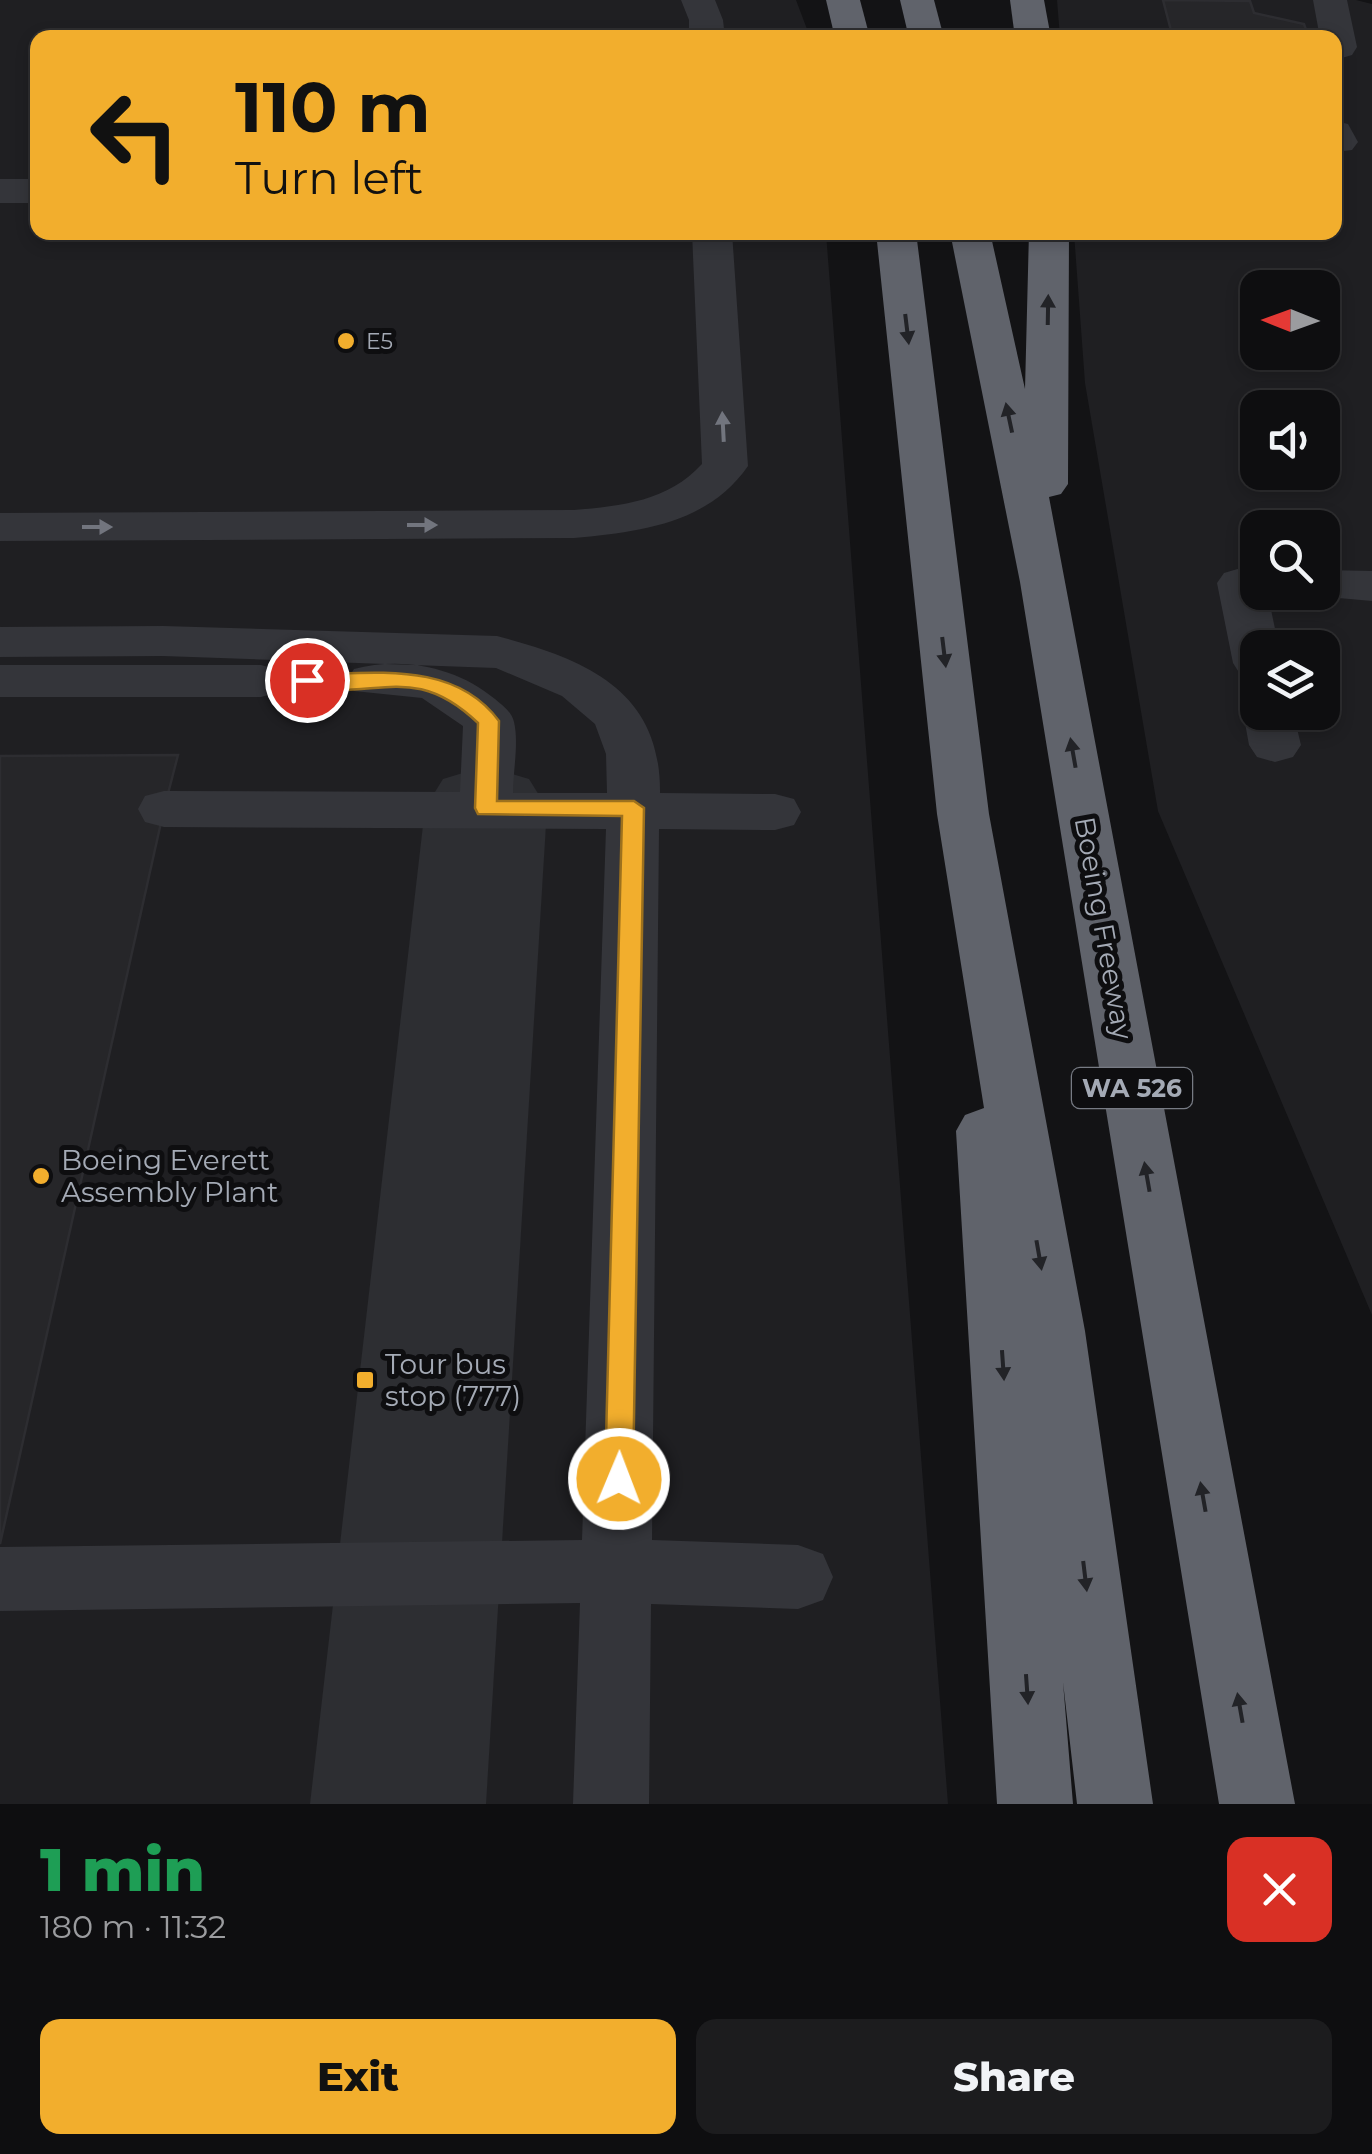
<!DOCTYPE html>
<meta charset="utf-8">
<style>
body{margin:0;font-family:Montserrat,sans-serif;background:#1c1c1e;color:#f1f3f6;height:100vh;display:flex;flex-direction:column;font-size:38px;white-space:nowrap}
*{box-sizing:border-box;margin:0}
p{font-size:32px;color:#9b9c9f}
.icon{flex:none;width:55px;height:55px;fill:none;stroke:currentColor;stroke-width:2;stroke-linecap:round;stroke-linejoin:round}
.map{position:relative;height:1804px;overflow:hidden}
.panel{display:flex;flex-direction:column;background:#0e0e10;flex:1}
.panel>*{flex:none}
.top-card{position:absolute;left:30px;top:30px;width:1312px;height:210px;border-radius:20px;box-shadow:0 5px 15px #0003,0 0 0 2px #2e2e30;background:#f2ae2d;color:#111;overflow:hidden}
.needle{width:65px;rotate:271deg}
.tools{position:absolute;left:1240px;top:270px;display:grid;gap:20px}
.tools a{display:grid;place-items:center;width:100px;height:100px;border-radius:20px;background:#0e0e10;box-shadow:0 5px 15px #0003,0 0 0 2px #2e2e30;font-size:50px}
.pin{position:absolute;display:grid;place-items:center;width:85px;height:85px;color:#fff;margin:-42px;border:5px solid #fff;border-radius:50%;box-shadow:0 2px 10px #0007}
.me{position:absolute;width:110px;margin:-55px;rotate:1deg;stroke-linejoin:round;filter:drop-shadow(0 0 8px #0008)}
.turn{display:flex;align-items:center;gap:35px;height:210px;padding:0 40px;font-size:45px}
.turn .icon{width:130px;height:130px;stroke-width:2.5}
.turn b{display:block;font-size:70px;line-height:85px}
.round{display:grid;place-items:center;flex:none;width:105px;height:105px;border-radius:20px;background:#1c1c1e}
.overview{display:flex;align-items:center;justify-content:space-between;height:170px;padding:0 40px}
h1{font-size:60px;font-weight:800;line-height:75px;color:#1e9e55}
.button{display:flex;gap:20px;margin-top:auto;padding:20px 40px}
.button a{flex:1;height:115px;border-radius:20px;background:#f2ae2d;color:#111;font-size:40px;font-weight:800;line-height:115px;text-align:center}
.button a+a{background:#1c1c1e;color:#f1f3f6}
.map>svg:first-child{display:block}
.built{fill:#1f1f22;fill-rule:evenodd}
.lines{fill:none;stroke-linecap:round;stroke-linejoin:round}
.taxiway{fill:#2d2e32;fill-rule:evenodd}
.building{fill:#262629;stroke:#2d2d31;stroke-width:2.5}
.minor{fill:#34353a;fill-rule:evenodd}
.highway{fill:#60636b;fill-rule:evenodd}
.oneway{fill:#222327}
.oneway2{fill:#72757e}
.route{fill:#f2ae2d;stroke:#9d711d;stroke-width:2.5}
.poi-dot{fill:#f2ae2d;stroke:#0e0e10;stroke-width:4}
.labels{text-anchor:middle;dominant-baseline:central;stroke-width:10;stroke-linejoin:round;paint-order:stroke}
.far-poi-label{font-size:22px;fill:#a4aab5;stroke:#0e0e10;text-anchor:start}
.shield{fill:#0e0e10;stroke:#777b84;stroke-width:2.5}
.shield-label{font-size:25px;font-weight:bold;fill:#a4aab5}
.street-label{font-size:28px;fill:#a4aab5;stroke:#0e0e10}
.poi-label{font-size:28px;fill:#a4aab5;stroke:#0e0e10;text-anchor:start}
</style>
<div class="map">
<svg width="1372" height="1804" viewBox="0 0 1372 1804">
<rect width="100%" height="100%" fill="#131315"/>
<g class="built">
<polygon points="0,0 796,0 810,37 38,38 38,232 826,233 948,1804 0,1804"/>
<path d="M1057,0H1356L1372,4V1315L1158,811L1085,383L1074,233L1335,232V38L1060,37ZM1258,288H1322V352H1258ZM1258,408H1322V472H1258ZM1258,528H1322V592H1258ZM1258,648H1322V712H1258Z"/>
</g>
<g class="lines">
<polygon class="taxiway" points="486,766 529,779 547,808 486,1804 310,1804 425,808 443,779"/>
</g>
<g class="building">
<polygon points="1163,0 1250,1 1254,13 1304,24 1309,38 1173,38"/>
<polygon points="178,755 164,809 0,1544 0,756"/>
</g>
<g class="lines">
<g class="minor">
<polygon points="681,0 715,0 723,20 725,38 689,38 689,20"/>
<polygon points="1313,0 1347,0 1357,47 1352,55 1335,60 1335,38 1320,38"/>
<polygon points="1335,121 1348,124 1358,142 1352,150 1335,152"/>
<rect x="0" y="179" width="38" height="24"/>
<path d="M692,232H732L748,466C708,524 639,532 574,538L0,541V513L574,510C622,506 668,501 702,464Z"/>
<polygon points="1241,568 1258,568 1258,592 1275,592 1268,595 1279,648 1258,648 1258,679 1240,674 1233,663 1217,583 1224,573"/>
<polygon points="1322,570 1372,571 1372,601 1305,595 1303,592 1322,592"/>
<path d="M163,626L497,636C584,659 661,689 660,793L775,794L794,799L801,812L794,825L775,830L659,829L652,1540L798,1545L823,1554L833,1577L823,1600L798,1609L651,1604L649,1804H573L580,1603L0,1611V1547L582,1540L606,829L164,827L145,822L138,809L145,796L164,791L460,792L463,726L422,698L354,691L347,680L354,669C402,656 457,667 495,699C502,705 512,712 514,722C519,743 513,771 513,793H607L606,754L595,724L562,696L496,668L163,656L0,657V627Z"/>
<polygon points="0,665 261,665 279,670 286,681 279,692 261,697 0,697"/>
<polygon points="1258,698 1258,712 1293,712 1301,745 1293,757 1275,762 1257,757 1249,745 1243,712 1250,700"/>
</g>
<g class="highway">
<polygon points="826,0 860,0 870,38 835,38"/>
<polygon points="900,0 934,0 944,38 909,38"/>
<polygon points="1010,0 1044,0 1051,38 1015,38"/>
<polygon points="876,232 916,232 989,814 1085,1331 1153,1804 1077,1804 1063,1682 1073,1804 997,1804 956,1131 965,1115 984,1108 937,814"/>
<polygon points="950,232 990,232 1025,389 1029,232 1069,232 1068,484 1061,494 1049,497 1295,1804 1219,1804 1020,582"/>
</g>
</g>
<defs><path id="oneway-solid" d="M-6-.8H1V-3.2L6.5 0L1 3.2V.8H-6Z" transform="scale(2.5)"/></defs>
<g class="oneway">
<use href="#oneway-solid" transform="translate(1048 310) rotate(-89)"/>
<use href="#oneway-solid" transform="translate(907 329) rotate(83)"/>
<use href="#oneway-solid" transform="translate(1009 418) rotate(-102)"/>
<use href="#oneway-solid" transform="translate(944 652) rotate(83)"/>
<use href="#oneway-solid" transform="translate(1073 753) rotate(-100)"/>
<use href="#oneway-solid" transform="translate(1147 1177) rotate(-100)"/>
<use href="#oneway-solid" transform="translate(1039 1255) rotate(80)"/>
<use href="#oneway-solid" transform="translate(1003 1365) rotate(86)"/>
<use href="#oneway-solid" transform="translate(1203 1497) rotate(-100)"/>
<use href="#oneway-solid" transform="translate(1085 1576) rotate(83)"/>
<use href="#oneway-solid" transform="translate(1027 1689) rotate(86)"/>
<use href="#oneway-solid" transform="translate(1240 1708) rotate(-100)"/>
</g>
<g class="oneway2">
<use href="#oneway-solid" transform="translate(723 427) rotate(-93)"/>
<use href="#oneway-solid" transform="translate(422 525)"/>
<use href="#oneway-solid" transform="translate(97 527)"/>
</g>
<path class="route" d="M307,674C374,674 454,660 499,721L497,801H634L644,808L633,1479L629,1488L619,1491L609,1488L605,1479L622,816L478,814L475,808L478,723C410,658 373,704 299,685L296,680Z"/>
<g class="poi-dot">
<circle cx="346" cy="341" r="10"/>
<circle cx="41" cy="1176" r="10"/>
<rect x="355" y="1370" width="20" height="20" rx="5"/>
</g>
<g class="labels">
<g class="far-poi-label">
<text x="366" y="341">E5</text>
</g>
<rect class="shield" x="1072" y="1068" width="120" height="40" rx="8"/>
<g class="shield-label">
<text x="1132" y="1088">WA 526</text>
</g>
<g class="street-label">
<text transform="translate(1104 928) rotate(80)">Boeing Freeway</text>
</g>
<g class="poi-label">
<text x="61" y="1160">Boeing Everett<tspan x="61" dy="32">Assembly Plant</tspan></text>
<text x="385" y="1364">Tour bus<tspan x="385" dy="32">stop (777)</tspan></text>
</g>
</g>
</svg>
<div class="tools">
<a><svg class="needle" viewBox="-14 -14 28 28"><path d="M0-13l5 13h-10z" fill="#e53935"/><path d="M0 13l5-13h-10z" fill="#9b9c9f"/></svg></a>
<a><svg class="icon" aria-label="sound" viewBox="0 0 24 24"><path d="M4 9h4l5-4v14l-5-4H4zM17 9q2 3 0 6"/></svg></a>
<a><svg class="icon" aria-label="search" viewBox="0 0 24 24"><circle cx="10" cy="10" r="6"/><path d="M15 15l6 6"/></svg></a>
<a><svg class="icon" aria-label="layers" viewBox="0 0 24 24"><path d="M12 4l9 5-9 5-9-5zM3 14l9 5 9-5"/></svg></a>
</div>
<div class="pin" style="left:307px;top:680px;background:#d93025"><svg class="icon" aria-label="arrive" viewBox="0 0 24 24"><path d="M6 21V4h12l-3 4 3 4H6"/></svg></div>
<svg class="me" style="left:619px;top:1479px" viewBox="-20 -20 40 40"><circle r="17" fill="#f2ae2d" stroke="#fff" stroke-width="3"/><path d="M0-11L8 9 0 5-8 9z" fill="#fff"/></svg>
<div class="top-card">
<div class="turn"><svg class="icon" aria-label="left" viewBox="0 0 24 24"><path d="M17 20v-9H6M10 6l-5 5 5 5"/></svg><div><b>110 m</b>Turn left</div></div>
</div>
</div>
<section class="panel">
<div class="overview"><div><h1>1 min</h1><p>180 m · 11:32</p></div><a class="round" style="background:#d93025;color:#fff"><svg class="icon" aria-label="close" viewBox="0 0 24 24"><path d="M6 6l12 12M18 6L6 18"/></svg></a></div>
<div class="button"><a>Exit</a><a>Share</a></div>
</section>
